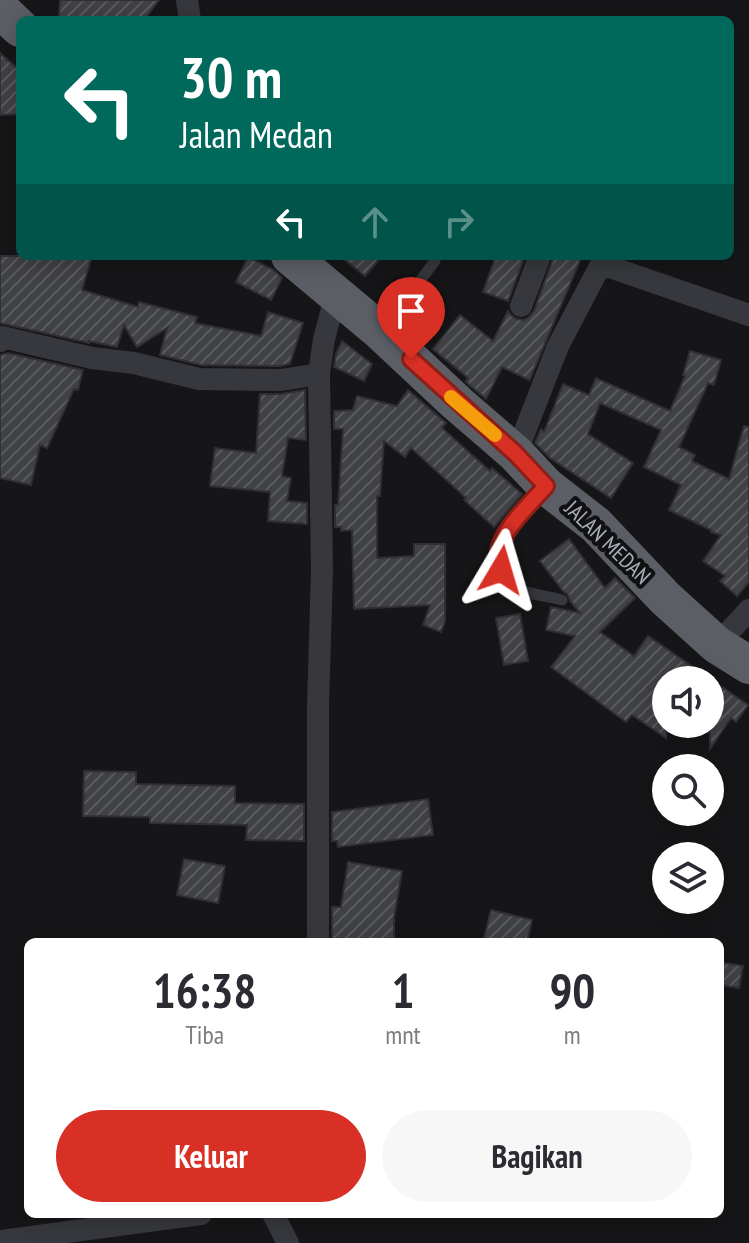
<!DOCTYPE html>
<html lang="id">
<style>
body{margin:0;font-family:"PT Sans Narrow",sans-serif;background:#f7f7f7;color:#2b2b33;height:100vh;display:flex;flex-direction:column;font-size:30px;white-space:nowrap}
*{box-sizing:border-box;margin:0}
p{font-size:26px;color:#7c7c81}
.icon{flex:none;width:44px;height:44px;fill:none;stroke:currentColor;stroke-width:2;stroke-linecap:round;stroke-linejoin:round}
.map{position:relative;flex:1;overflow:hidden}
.side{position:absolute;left:24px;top:938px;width:700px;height:280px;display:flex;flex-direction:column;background:#fff;border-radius:12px;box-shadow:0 4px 20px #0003}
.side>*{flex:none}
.banner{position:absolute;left:16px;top:16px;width:718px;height:244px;border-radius:12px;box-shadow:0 4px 20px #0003;background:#00695c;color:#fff;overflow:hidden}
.buttons{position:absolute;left:652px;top:666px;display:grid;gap:16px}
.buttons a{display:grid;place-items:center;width:72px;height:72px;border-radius:50%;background:#fff;box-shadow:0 4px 20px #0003;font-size:40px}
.pin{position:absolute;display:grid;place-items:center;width:68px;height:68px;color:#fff;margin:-82px -34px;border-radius:50% 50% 50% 0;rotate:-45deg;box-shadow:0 0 8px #0007}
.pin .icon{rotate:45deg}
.me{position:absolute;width:88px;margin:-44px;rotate:7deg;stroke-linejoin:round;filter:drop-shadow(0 0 6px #0008)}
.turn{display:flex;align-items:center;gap:28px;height:168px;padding:0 32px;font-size:36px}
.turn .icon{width:104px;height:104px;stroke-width:2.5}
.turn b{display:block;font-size:56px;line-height:68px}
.lanes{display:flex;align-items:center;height:76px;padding:0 32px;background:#0003;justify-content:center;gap:40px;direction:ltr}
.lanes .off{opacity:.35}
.eta{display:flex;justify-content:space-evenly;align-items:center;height:136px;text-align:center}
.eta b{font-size:48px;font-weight:700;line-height:56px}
.cta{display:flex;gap:16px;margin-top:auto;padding:16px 32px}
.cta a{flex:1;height:92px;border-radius:48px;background:#d93025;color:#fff;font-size:32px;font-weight:700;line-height:92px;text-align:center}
.cta a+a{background:#f7f7f7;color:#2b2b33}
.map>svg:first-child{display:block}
.building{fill:url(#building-hatch);stroke:#303034;stroke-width:2}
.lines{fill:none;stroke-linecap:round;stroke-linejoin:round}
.service{stroke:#37383d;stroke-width:11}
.minor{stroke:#37383d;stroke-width:22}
.trunk{stroke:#5b5e65;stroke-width:38}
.route-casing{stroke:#8d1f18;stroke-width:20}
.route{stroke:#d93025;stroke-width:14}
.slow{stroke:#f59e0b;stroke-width:14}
.labels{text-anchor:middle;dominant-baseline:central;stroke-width:8;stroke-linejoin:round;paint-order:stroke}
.street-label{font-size:22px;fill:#a8adb8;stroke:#111113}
</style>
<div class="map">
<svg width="749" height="1243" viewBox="0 0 749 1243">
<defs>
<pattern id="building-hatch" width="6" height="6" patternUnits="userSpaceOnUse" patternTransform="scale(2)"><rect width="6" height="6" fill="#404145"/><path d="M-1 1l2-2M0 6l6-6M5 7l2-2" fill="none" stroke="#595a5e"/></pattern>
</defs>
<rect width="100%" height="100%" fill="#161618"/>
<g class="building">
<polygon points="60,0 159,0 144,20 59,18"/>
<polygon points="0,53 20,71 20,114 0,115"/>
<polygon points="0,256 92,256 82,290 138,307 139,302 197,317 195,323 261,336 268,312 303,323 290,364 280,366 201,365 160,355 167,328 137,347 124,325 117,347 89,341 89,343 0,323"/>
<polygon points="340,256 382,256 365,276"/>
<polygon points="496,256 525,256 508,301 483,292"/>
<polygon points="554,256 582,256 530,379 529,380 502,367 486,399 466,382 468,378 433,349 460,315 493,341 508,311 511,315 517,319 524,320 529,317 534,311"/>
<polygon points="248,257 274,270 282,278 271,300 236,282"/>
<polygon points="342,341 372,364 364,381 334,367 336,354"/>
<polygon points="690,351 721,360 714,385 708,383 679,447 695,455 692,461 729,479 744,426 749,427 749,582 737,596 720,581 725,576 703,561 721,535 711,532 711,530 669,510 681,485 644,467 661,430 600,403 588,434 633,463 611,498 550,458 535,443 541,429 544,432 563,384 589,395 596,378 670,411 685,376 683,375"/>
<polygon points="8,353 83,370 78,390 74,389 47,448 40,445 31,485 0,478 0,355"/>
<polygon points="305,390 306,440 288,438 282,476 291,478 287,501 307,503 307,524 268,521 270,492 210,486 215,448 256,453 260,394 281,394"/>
<polygon points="408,390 446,423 442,428 490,471 492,468 522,494 494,527 464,500 466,498 411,448 405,457 384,441 380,496 377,496 377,558 414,556 414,544 445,544 445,622 441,632 423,625 430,605 354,609 352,530 341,531 341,527 335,527 335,505 338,505 343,429 334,429 334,411 353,410 357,396 397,406"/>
<polygon points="569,539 605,588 615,578 635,598 600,632 634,656 648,636 748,705 736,722 731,718 710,749 710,680 666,680 666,738 632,715 626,722 551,667 575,636 546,630 551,607 580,613 570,601 568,595 563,591 540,561"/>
<polygon points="520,614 528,661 504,665 496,618"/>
<polygon points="84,771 136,772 136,784 235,786 235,803 304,804 304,841 246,840 247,825 150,823 150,817 83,816"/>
<polygon points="428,799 433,835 338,847 337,841 332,841 332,812"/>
<polygon points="184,859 225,866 218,903 177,895"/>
<polygon points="348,862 402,871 394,918 394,942 332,942 332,907 341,907"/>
<polygon points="491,910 532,920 527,942 500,942 484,938"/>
<polygon points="720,962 743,966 739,988 720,985"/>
</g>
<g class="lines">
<g class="service">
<polyline points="384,328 435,261 436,256"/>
<path d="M543,489C524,511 487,540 502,572C505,578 508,584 514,587C525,594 548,596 562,600"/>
</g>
<g class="minor">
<polyline points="187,0 190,20"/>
<polyline points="521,306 540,256"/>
<polyline points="0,341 2,337 92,358 134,363 199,379 281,380 319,374"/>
<polyline points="516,454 558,346 599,268 610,267 749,315"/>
<polyline points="717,645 749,610"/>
<polyline points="318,942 318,706 322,570 319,374 324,339 336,294"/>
<polyline points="273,1214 288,1243"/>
<polyline points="0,1241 201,1214"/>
</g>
<g class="trunk">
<polyline points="0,9 20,28"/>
<polyline points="290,256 381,332 457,403 516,454 546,486 596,525 665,598 717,645 749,665"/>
</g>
</g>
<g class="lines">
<g class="route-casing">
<path id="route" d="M411,359L516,454L546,486C528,507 488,539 501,570"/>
</g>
<use href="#route" class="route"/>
<polyline class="slow" points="451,397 495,435"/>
</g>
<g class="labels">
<g class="street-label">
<text transform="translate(608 542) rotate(44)">JALAN MEDAN</text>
</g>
</g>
</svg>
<div class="buttons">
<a><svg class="icon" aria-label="sound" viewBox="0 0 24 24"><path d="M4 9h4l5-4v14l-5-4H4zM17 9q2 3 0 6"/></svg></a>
<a><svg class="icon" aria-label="search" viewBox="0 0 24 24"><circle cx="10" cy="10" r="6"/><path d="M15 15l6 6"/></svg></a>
<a><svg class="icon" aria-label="layers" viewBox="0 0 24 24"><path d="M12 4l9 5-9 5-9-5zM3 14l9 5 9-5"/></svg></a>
</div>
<div class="pin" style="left:411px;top:359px;background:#d93025"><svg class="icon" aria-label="arrive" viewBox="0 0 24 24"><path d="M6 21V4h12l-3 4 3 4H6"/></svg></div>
<svg class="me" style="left:501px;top:570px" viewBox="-20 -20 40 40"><path d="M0-17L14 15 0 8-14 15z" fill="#d93025" stroke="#fff" stroke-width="4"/></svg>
<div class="banner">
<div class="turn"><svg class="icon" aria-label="left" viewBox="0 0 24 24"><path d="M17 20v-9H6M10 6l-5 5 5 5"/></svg><div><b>30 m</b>Jalan Medan</div></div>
<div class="lanes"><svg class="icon" aria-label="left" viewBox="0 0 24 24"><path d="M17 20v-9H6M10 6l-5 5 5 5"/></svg><svg class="icon off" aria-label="ahead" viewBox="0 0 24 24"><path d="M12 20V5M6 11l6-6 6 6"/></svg><svg class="icon off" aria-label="right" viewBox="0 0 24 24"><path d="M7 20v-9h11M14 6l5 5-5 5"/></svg></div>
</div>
<section class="side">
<div class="eta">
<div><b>16:38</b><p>Tiba</p></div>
<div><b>1</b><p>mnt</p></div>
<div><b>90</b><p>m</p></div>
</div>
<div class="cta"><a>Keluar</a><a>Bagikan</a></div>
</section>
</div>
